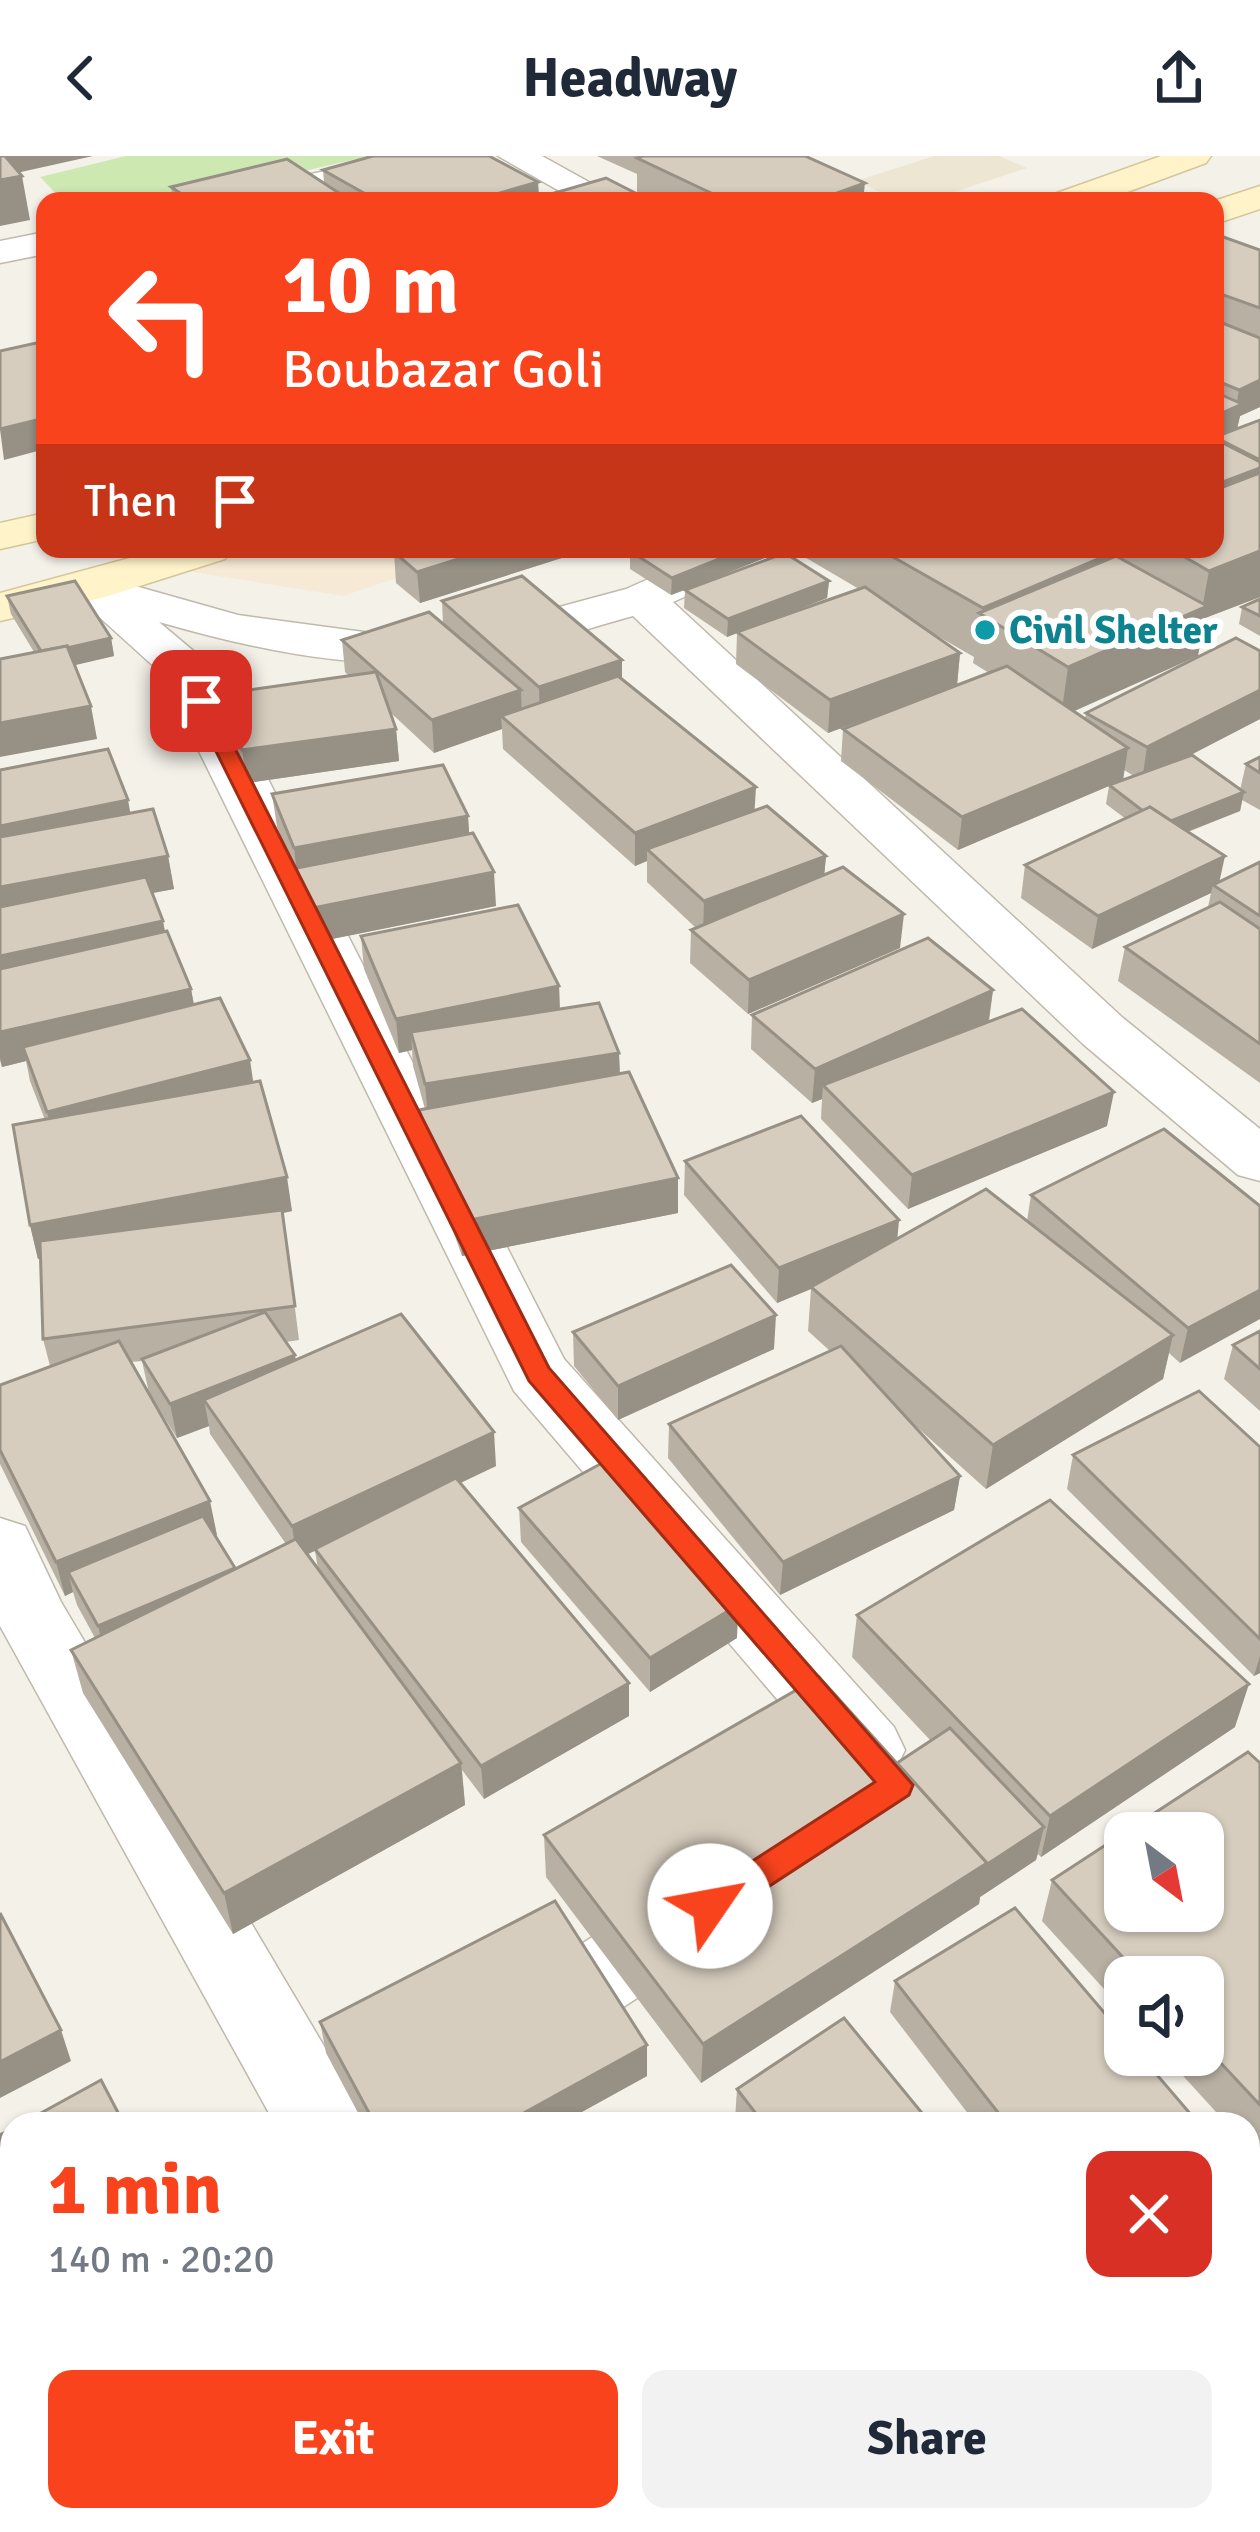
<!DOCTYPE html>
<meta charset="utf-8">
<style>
body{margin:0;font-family:Signika,sans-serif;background:#f2f2f3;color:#1f2937;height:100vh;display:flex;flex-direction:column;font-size:45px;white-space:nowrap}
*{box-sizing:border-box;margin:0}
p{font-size:39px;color:#747a83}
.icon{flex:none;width:66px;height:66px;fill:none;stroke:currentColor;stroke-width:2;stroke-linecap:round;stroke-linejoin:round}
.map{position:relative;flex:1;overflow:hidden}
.details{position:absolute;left:0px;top:1956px;width:1260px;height:420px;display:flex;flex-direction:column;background:#fff;border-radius:36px 36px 0 0;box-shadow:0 3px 9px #0004}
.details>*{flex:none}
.banner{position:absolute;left:36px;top:36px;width:1188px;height:366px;border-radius:24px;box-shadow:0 3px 9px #0004;background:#f8431d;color:#fff;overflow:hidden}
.needle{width:78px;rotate:148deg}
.fabs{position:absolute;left:1104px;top:1656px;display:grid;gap:24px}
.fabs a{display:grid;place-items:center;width:120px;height:120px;border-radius:24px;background:#fff;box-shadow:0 3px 9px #0004;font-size:60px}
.pin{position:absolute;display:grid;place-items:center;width:102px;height:102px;color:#fff;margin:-51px;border-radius:24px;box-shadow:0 6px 18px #0006}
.me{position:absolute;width:132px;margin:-66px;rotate:57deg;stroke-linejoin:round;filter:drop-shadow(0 0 9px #0008)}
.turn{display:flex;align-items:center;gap:42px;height:252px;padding:0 48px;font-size:54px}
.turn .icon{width:156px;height:156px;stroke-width:2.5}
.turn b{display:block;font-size:84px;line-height:102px}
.then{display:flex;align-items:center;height:114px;padding:0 48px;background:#0003;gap:24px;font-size:45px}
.round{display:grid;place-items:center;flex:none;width:126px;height:126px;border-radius:24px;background:#f2f2f3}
.head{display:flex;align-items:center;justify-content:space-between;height:204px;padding:0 48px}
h1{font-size:72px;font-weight:700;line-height:90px;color:#f8431d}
.action{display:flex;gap:24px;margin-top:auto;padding:24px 48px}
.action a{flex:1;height:138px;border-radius:24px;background:#f8431d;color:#fff;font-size:48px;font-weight:700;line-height:138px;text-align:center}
.action a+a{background:#f2f2f3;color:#1f2937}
header{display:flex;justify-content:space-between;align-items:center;height:156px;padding:0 48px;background:#fff;font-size:54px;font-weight:700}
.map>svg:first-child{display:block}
.commercial{fill:#f6e9d5}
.education{fill:#ede6d3}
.green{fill:#cee8b2}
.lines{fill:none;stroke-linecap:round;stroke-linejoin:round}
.minor-casing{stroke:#c0b9ab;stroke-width:3}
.secondary-casing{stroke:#d4c699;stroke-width:3}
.minor{fill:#fff;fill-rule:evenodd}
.secondary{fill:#fef3c9;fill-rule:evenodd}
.wall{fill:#b8b0a3;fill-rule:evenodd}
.shaded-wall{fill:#969085}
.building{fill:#d6cdbe;stroke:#969085;stroke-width:3;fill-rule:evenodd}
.route{fill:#f8431d;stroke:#a12c13;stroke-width:3}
.culture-dot{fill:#0f9aa8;stroke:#fff;stroke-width:4.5}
.labels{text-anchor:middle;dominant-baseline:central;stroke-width:12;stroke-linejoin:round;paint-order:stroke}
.far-culture-label{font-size:39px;font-weight:bold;fill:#0d838f;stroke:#fff;text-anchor:start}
</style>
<header><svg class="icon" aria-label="back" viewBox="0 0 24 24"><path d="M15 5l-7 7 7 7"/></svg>Headway<svg class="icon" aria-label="share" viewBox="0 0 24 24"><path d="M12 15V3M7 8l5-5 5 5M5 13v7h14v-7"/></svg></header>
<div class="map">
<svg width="1260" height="2376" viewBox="0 0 1260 2376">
<rect width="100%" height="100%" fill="#f4f1e9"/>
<polygon class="commercial" points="192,393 461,393 468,398 343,440 143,408"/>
<polygon class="education" points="934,0 999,0 1027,12 954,36 972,45 900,45 856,25"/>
<polygon class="green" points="126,0 369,0 176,45 63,45 40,21"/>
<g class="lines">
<g class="minor-casing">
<g id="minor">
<polygon points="395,0 460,0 455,7 285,45 218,45 223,37"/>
<polygon points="498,0 542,0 623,45 577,45"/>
<polygon points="45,76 45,98 0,107 0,85"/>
<path d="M716,393H776L769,403L673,446L1123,862L1260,973V1025L1238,1019L1083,888L633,460C580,474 525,495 471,503C369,518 256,494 159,466L197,498L247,582L564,1203L894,1571L905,1594L894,1617L867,1626L840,1617L514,1235L160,516L66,431L73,421L89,417L238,459L386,479L470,475L626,433Z"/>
<polygon points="0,1362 25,1370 61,1446 350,1934 659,1739 688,1728 717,1739 729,1764 717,1789 447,1968 275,1968 0,1470"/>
<polygon points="1260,2126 1260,2222 1248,2227 1248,2131"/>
<polygon points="545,2364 646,2364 651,2376 550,2376"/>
<polygon points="947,2364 1056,2364 1051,2376 942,2376"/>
</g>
</g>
<g class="secondary-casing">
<g id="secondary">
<polygon points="1161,0 1211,0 1206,7 1103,45 1052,45 1057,37"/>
<polygon points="1260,30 1260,53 1215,68 1214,45"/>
<polygon points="45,357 45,383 0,393 0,367"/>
<polygon points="163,393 232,393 225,403 105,441 0,465 0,437"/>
</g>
</g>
<use href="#minor" class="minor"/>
<use href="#secondary" class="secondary"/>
</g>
<g class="wall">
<polygon points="597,0 805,0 863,45 653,45 637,37 637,18"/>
<polygon points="323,14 538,26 539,42 651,45 173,45 171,31 324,27"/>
<path d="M1215,78L1260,94V251L1240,260L1237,273L1260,264V441L1205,462L1074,555L1085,563L1086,557L1260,495V563L1189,600L1240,634L1246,608L1260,601V654L1242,644L1240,655L1188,676L1219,725L1260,706V927L1118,825L1125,791L1208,751L1211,737L1092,793L1021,742L1025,709L1126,663L1106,648L1109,630L958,694L841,605L843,573L989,517L973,507L974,501L922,471L960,497L957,529L828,577L736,508L737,477L727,481L684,452L685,434L671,439L630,413V395L767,401L693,431L829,425L827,442L783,459L859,433L796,396V393H1215ZM1124,614L1134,620L1123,624Z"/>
<polygon points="590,393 420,447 396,427 394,396"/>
<polygon points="7,440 111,482 114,500 74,509 97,583 34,496 11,458"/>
<polygon points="1260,443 1260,480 1239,468 1242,451"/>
<polygon points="442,445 622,504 622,523 755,654 826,700 824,719 900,792 748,858 690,807 691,774 696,772 647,726 647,705 635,710 503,593 502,573 434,597 391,557 396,573 399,605 247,627 231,569 227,537 349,520 345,516 342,484 443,468"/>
<path d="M0,614L130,657L168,700L174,733L152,737L163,765L165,776L191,833L194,849L254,926L292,1055L283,1057L299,1184L286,1186L296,1204L496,1310L461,1327L629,1560L484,1643L462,1614L465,1649L233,1778L83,1537L71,1494L95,1482L77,1449L73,1436L65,1440L0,1308V1229L50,1210L43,1183L41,1103H38L30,1069L45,964L30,925L26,905L2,911L0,904ZM142,1205L149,1237L177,1282L209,1270L210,1278L286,1388L235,1413L215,1380L217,1379L131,1206ZM315,1395L318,1413L308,1398Z"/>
<polygon points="272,638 468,660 469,678 496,750 312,787 296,747 293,713 277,671"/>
<polygon points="361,780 559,830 560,853 619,897 620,917 678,1057 462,1100 422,989 419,954 425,953 413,910 412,894 399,897 364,813"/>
<polygon points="993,834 989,866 1107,970 908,1053 821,963 822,943 812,947 751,893 752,859"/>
<polygon points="685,1005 897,1083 1027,1065 1031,1039 1260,1050 1180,1207 1169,1197 1163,1223 986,1333 910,1265 960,1320 954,1354 780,1439 668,1302 669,1268 830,1195 808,1175 811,1133 777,1147 684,1039"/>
<polygon points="1260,1175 1260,1255 1224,1223 1233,1189"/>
<polygon points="573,1176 774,1193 618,1264 574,1210"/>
<polygon points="1260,1291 1260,1517 1254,1520 1067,1333 1073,1299"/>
<polygon points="519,1352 738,1449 737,1482 650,1536 521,1386"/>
<polygon points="857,1459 1235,1571 1041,1701 1038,1698 1036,1704 980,1741 979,1748 701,1927 546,1721 544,1679 897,1607 931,1585 852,1501"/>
<polygon points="1260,1607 1260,2004 1248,1991 1248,1968 1227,1968 1164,1899 1203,1899 1203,1821 1125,1821 1125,1856 1042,1765 1052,1724"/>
<polygon points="895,1825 1199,1968 976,1968 890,1856"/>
<polygon points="320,1866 647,1889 647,1920 560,1968 364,1968 326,1897"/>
<polygon points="737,1933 931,1968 739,1968 735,1963"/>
<polygon points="1147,2364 1248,2364 1260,2376 1155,2376"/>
</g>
<g class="shaded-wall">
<polygon points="0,0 93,0 3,20"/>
<polygon points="22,20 30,64 0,70 0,24"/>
<polygon points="538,26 539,45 472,45"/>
<polygon points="865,27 863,45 815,45"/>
<polygon points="339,37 339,45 306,45"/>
<polygon points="1260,224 1260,251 1240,260 1236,278 1215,281 1215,260 1236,251 1239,234"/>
<polygon points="45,262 45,293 4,304 0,273"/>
<polygon points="1260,312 1260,342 1215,374 1215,329"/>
<polygon points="490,393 590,393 420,447 417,416"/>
<polygon points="744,393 767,393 767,401 671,439 672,422"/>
<polygon points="1117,395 1109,445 982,459 983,452"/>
<polygon points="1260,395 1260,441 1205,462 1198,500 1061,561 1068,511 1202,453 1209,415"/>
<polygon points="829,425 827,442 727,481 728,463"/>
<polygon points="111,482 114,500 46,516 43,498"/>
<polygon points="960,497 957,529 828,577 830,544"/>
<polygon points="622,504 622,537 540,564 539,531"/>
<polygon points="521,534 522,566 501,560 502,573 434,597 432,564"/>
<polygon points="1260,534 1260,563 1142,624 1147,591"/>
<polygon points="91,550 97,583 0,601 0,567"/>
<polygon points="396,573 399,605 247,627 242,594"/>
<polygon points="1128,592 1123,624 958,694 962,661"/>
<polygon points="756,631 754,664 647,693 647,705 635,710 635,677"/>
<polygon points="1244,636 1240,655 1158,687 1162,669"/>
<polygon points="128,644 134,677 0,705 0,670"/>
<polygon points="468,660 470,693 298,725 294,692"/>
<polygon points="168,700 174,733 0,766 0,731"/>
<polygon points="826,700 823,733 703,779 704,745"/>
<polygon points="1225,700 1218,732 1213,729 1211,737 1092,793 1098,760"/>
<polygon points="494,716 496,750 312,787 308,753"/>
<polygon points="904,758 900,792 748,858 749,824"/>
<polygon points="163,765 169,799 0,835 0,800"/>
<polygon points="559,830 560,863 411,876 412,894 399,897 396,863"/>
<polygon points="191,833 197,866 23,891 26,905 2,911 0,902 0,876"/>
<polygon points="993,834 988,868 823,929 822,943 812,947 815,913"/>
<polygon points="619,897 620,931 428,962 425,928"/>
<polygon points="250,904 255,938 55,990 47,956"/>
<polygon points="1114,936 1107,970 908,1053 912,1019"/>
<polygon points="287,1021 292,1055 283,1057 299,1184 283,1057 38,1103 30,1069"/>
<polygon points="678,1022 678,1057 462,1100 460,1066"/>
<polygon points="899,1064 896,1098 777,1147 779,1112"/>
<polygon points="1260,1134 1260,1163 1180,1207 1188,1172"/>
<polygon points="776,1159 774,1193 618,1264 618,1230"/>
<polygon points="1173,1179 1163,1223 986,1333 993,1289"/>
<polygon points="295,1199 300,1233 204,1244 209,1270 177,1282 170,1248"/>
<polygon points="494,1276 496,1310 297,1403 292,1370"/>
<polygon points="960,1320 954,1354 780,1439 783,1406"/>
<polygon points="210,1345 217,1379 78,1434 68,1416 73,1436 65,1440 56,1406"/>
<polygon points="235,1412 107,1504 98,1470"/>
<polygon points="738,1449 737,1482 650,1536 650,1502"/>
<polygon points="1260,1500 1260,1517 1254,1520"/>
<polygon points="629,1527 629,1560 484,1643 481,1610"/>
<polygon points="1249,1528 1235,1571 1041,1701 1050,1660"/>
<polygon points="461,1607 465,1649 233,1778 224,1737"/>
<polygon points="1044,1671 1036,1704 980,1741 979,1748 701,1927 703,1888"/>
<polygon points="61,1874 71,1905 0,1942 0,1906"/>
<polygon points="647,1889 647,1920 560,1968 504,1968"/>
<polygon points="12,2241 12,2285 0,2292 0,2248"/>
</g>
<g class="building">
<polygon points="0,0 5,0 22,20 0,24"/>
<polygon points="373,0 489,0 538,26 472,45 378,45 323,14"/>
<polygon points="643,0 805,0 865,27 815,45 728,45 637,2"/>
<polygon points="287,3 339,37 306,45 192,45 171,31"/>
<polygon points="606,22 651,45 527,45"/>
<polygon points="153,38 160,45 119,45"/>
<polygon points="1215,78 1260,94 1260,152 1215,136"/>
<polygon points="1215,164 1260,182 1260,224 1239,234 1215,224"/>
<polygon points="45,185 45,262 0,273 0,195"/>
<polygon points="1215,236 1242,248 1215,260"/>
<polygon points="1260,264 1260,304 1215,281"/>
<polygon points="1215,283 1260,306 1260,312 1215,329"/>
<polygon points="1260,317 1260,395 1209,415 1171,393 1215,393 1215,334"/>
<polygon points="403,393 490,393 417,416 394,396"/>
<polygon points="636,393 744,393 672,422 630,395"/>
<polygon points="879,393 1113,393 1117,395 983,452"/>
<polygon points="785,397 829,425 728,463 685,434"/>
<polygon points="1116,400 1207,450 1068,511 979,457"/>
<polygon points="522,420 622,504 539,531 442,445"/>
<polygon points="75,425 111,482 67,492 67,490 41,495 7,440"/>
<polygon points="865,431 960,497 830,544 737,476"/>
<polygon points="1260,443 1260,460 1242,451"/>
<polygon points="429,456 521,534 432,564 342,484"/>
<polygon points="1236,482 1260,495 1260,534 1147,591 1086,557"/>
<polygon points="67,490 91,550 0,567 0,503"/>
<polygon points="1007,510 1128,592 962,661 843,573"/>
<polygon points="376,516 396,573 242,594 227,537"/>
<polygon points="618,520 756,631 635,677 501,560"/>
<polygon points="108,593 128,644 0,670 0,614"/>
<polygon points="1192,599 1244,636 1171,665 1150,651 1143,655 1109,629"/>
<polygon points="1260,601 1260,617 1246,608"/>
<polygon points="443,609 468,660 294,692 272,638"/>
<polygon points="767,650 826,700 704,745 647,693"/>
<polygon points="1150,651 1225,700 1098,760 1025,709"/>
<polygon points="153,653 168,700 0,731 0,681"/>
<polygon points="473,677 494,716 308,753 292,713"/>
<polygon points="1260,706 1260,760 1213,729"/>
<polygon points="843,711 904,758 749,824 691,774"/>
<polygon points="146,721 163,765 0,800 0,751"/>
<polygon points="1220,746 1260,773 1260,888 1125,791"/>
<polygon points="518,749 559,830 396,863 361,780"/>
<polygon points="167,775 191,833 0,876 0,813"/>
<polygon points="928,782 993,834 815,913 752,859"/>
<polygon points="220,842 250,904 47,956 23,891"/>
<polygon points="599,847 619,897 425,928 411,876"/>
<polygon points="1022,853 1114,936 912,1019 823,929"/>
<polygon points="629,916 678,1022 460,1066 419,954"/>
<polygon points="260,925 287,1021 30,1069 13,969"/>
<polygon points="801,960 899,1064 779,1112 685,1005"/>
<polygon points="1164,973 1260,1050 1260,1134 1188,1172 1031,1039"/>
<polygon points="986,1033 1173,1179 993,1289 811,1131"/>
<polygon points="282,1054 295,1150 43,1183 40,1085"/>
<polygon points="731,1109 776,1159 618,1230 573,1176"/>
<polygon points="265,1156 295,1199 170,1248 142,1203"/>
<polygon points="401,1158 494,1276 292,1370 204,1244"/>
<polygon points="1260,1175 1260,1213 1233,1189"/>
<polygon points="119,1185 210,1345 56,1406 0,1294 0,1229"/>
<polygon points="841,1190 960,1320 783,1406 669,1268"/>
<polygon points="1199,1235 1260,1291 1260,1483 1073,1299"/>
<polygon points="604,1306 738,1449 650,1502 519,1352"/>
<polygon points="456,1322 629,1527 481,1610 315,1393"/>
<polygon points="1050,1344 1249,1528 1050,1660 857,1459"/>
<polygon points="203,1360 235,1412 98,1470 68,1416"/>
<polygon points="296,1383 461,1607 224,1737 71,1494"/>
<polygon points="819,1521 987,1707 703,1888 544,1679"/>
<polygon points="950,1572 1044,1671 986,1709 987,1707 897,1607"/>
<path d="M1248,1596L1260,1607V1949L1203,1888V1821H1141L1052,1724ZM1125,1677H1203V1755H1125Z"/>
<polygon points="555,1745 647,1889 504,1968 375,1968 320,1866"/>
<polygon points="1015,1752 1125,1881 1125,1899 1140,1899 1199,1968 1007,1968 895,1825"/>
<polygon points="0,1757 61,1874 0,1906"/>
<polygon points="844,1862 931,1968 764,1968 737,1933"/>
<polygon points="101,1924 124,1968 21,1968"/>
<polygon points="12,1973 12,2241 0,2248 0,1979"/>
<polygon points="1260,2233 1260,2376 1194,2376 1185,2364 1248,2364 1248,2242"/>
<polygon points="12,2316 12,2364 361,2364 367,2374 365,2376 0,2376 0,2324"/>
</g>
<polygon class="route" points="201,539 211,545 549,1212 913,1629 909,1639 722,1761 710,1765 698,1761 693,1750 698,1740 875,1626 529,1225 191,545"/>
<circle class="culture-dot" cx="985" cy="474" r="12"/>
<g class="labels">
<g class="far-culture-label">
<text x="1009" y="474">Civil Shelter</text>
</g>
</g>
</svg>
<div class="fabs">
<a><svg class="needle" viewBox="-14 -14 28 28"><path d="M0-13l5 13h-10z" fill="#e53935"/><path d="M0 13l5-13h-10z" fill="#747a83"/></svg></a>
<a><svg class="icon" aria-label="sound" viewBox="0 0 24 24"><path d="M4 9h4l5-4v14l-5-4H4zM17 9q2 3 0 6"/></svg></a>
</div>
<div class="pin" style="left:201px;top:545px;background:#d93025"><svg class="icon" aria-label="arrive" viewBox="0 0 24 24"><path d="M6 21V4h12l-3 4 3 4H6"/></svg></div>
<svg class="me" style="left:710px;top:1750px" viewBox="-20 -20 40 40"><circle r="19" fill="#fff"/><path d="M0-13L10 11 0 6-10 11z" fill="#f8431d"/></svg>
<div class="banner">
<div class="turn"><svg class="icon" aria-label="left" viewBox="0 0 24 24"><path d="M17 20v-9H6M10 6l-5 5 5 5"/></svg><div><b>10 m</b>Boubazar Goli</div></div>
<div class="then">Then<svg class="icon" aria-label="arrive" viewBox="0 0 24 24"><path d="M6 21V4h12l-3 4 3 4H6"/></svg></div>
</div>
<section class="details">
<div class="head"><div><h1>1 min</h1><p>140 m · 20:20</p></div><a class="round" style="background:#d93025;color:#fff"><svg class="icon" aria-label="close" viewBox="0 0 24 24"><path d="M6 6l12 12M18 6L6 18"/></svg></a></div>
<div class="action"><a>Exit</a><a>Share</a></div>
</section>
</div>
